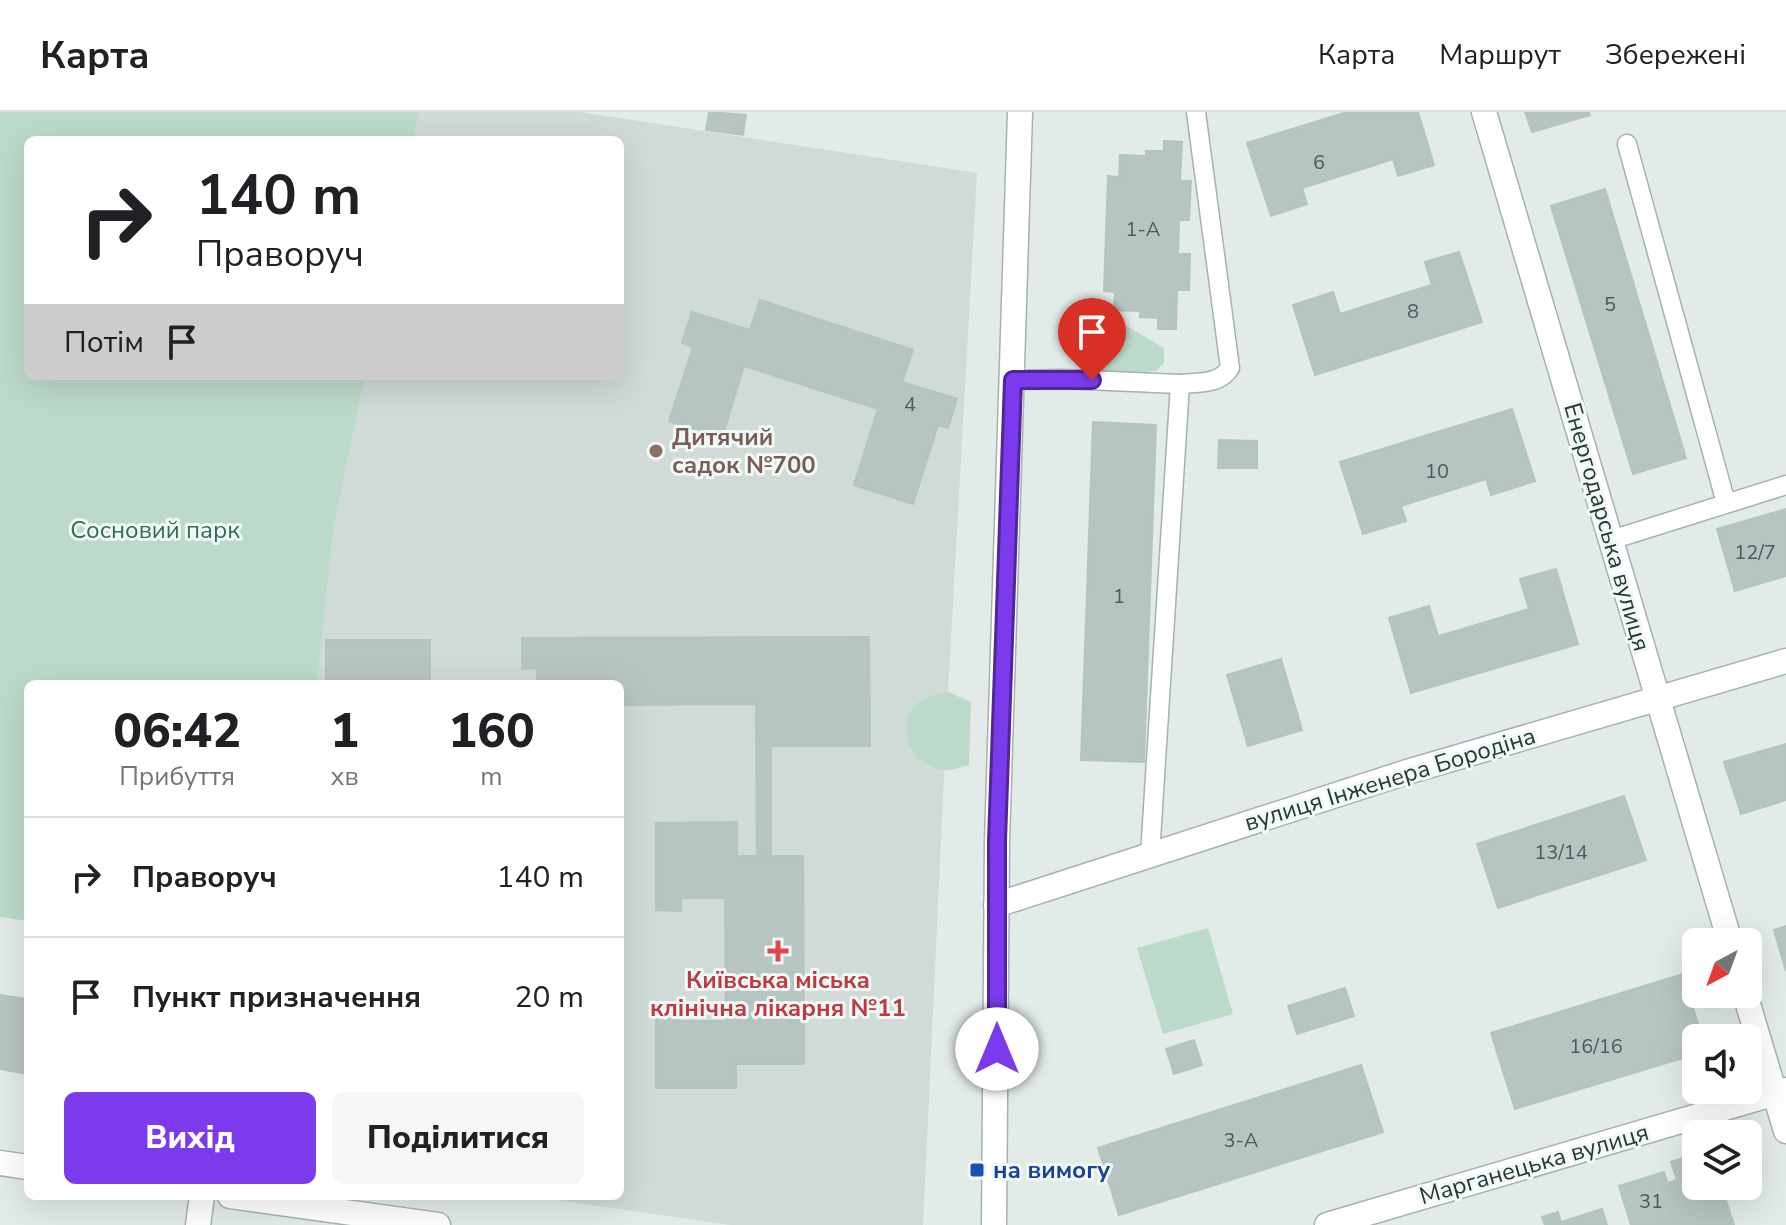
<!DOCTYPE html>
<html lang="uk">
<meta charset="utf-8">
<style>
body{margin:0;font-family:"Nunito Sans",sans-serif;background:#f6f6f6;color:#202124;height:100vh;display:flex;flex-direction:column;font-size:30px;white-space:nowrap}
*{box-sizing:border-box;margin:0}
p{font-size:26px;color:#757577}
.icon{flex:none;width:44px;height:44px;fill:none;stroke:currentColor;stroke-width:2;stroke-linecap:round;stroke-linejoin:round}
.map{position:relative;flex:1;overflow:hidden}
.details{position:absolute;left:24px;top:568px;width:600px;height:520px;display:flex;flex-direction:column;background:#fff;border-radius:12px;box-shadow:0 8px 32px #0002}
.details>*{flex:none}
.hud{position:absolute;left:24px;top:24px;width:600px;height:244px;border-radius:12px;box-shadow:0 8px 32px #0002;background:#fff;color:#202124;overflow:hidden}
.needle{width:52px;rotate:221deg}
.buttons{position:absolute;left:1682px;top:816px;display:grid;gap:16px}
.buttons a{display:grid;place-items:center;width:80px;height:80px;border-radius:12px;background:#fff;box-shadow:0 8px 32px #0002;font-size:40px}
.pin{position:absolute;display:grid;place-items:center;width:68px;height:68px;color:#fff;margin:-82px -34px;border-radius:50% 50% 50% 0;rotate:-45deg;box-shadow:0 0 8px #0007}
.pin .icon{rotate:45deg}
.me{position:absolute;width:88px;margin:-44px;rotate:0deg;stroke-linejoin:round;filter:drop-shadow(0 0 6px #0008)}
.turn{display:flex;align-items:center;gap:28px;height:168px;padding:0 40px;font-size:36px}
.turn .icon{width:104px;height:104px;stroke-width:2.5}
.turn b{display:block;font-size:56px;line-height:68px}
.then{display:flex;align-items:center;height:76px;padding:0 40px;background:#0003;gap:16px;font-size:30px}
.eta{display:flex;justify-content:space-evenly;align-items:center;height:136px;text-align:center}
.eta b{font-size:48px;font-weight:800;line-height:56px}
.primary-button{display:flex;gap:16px;margin-top:auto;padding:16px 40px}
.primary-button a{flex:1;height:92px;border-radius:12px;background:#7c3aed;color:#fff;font-size:32px;font-weight:800;line-height:92px;text-align:center}
.primary-button a+a{background:#f6f6f6;color:#202124}
ul{padding:0;list-style:none}
li{display:flex;align-items:center;gap:24px;height:120px;padding:0 40px;border-top:2px solid #e0e0e0}
li div{flex:1}
li b{display:block;font-size:30px}
li em{font-style:normal}
header{display:flex;align-items:center;gap:48px;box-sizing:border-box;height:112px;padding:0 40px;background:#fff;border-bottom:2px solid #e0e0e0}
header strong{font-size:38px}
nav{display:flex;gap:44px;margin-inline-start:auto;font-size:28px}
.map>svg:first-child{display:block}
.built{fill:#d0dad7}
.green{fill:#bcdac9}
.building{fill:#b7c5c2;stroke:#b4c4c0;stroke-width:2}
.lines{fill:none;stroke-linecap:round;stroke-linejoin:round}
.lane-casing{stroke:#a5b2b0;stroke-width:21}
.street-casing{stroke:#a5b2b0;stroke-width:27}
.lane{stroke:#fff;stroke-width:18}
.street{stroke:#fff;stroke-width:24}
.route-casing{stroke:#51269a;stroke-width:20}
.route{stroke:#7c3aed;stroke-width:14}
.education-dot{fill:#8d6e63;stroke:#f2f8f6;stroke-width:3}
.health-dot{fill:#e0444e;stroke:#f2f8f6;stroke-width:3}
.transit-dot{fill:#1a4fb4;stroke:#f2f8f6;stroke-width:3}
.labels{text-anchor:middle;dominant-baseline:central;stroke-width:6;stroke-linejoin:round;paint-order:stroke}
.number-label{font-size:20px;fill:#485d5a}
.education-label{font-size:24px;font-weight:bold;fill:#785e54;stroke:#f2f8f6;text-anchor:start}
.street-label{font-size:24px;fill:#233a38;stroke:#f2f8f6}
.park-label{font-size:24px;fill:#316e53;stroke:#f2f8f6}
.health-label{font-size:24px;font-weight:bold;fill:#be3a42;stroke:#f2f8f6}
.transit-label{font-size:24px;font-weight:bold;fill:#164399;stroke:#f2f8f6;text-anchor:start}
</style>
<header>
<strong>Карта</strong>
<nav><a>Карта</a><a>Маршрут</a><a>Збережені</a></nav>
</header>
<div class="map">
<svg width="1786" height="1113" viewBox="0 0 1786 1113">
<rect width="100%" height="100%" fill="#e2ebe8"/>
<polygon class="built" points="419,0 580,0 977,61 948,580 923,1113 731,1113 528,1084 620,1084 620,572 317,572 334,414 365,264 620,264 620,28 413,28"/>
<g class="green">
<polygon points="0,0 419,0 413,28 28,28 28,264 365,264 334,414 317,572 28,572 28,809 0,805"/>
<path d="M1104,207L1123,212L1164,236V251L1156,259C1130,261 1104,263 1079,254C1064,232 1079,209 1104,207Z"/>
<path d="M948,580L971,590L969,653C961,655 952,659 944,658C915,655 895,621 913,596C921,585 936,582 948,580Z"/>
<polygon points="1208,816 1233,902 1163,922 1137,836"/>
</g>
<g class="building">
<polygon points="709,0 746,3 743,23 706,18"/>
<polygon points="1347,0 1418,0 1434,53 1398,64 1393,47 1375,53 1302,76 1307,92 1271,104 1247,31"/>
<polygon points="1525,0 1589,0 1590,3 1532,20"/>
<polygon points="1164,29 1182,30 1180,69 1191,69 1189,108 1179,108 1178,142 1190,142 1189,178 1177,178 1176,217 1158,217 1158,206 1140,205 1140,199 1114,198 1115,180 1104,179 1108,64 1119,65 1120,43 1146,44 1146,39 1164,39"/>
<polygon points="1605,77 1686,346 1633,362 1551,94"/>
<polygon points="1459,140 1482,210 1315,263 1293,193 1333,180 1340,202 1412,179 1432,173 1425,150"/>
<polygon points="760,188 913,238 902,270 957,287 948,316 938,313 913,392 854,373 878,297 744,254 722,326 669,309 693,235 682,231 692,200 750,218"/>
<polygon points="1512,297 1535,369 1491,383 1486,367 1401,394 1406,409 1363,422 1340,350"/>
<polygon points="1093,310 1156,313 1144,650 1081,648"/>
<polygon points="1219,328 1257,329 1257,356 1218,356"/>
<polygon points="1786,397 1786,464 1735,479 1717,417"/>
<polygon points="1556,457 1578,532 1411,581 1389,506 1429,494 1438,524 1456,519 1529,497 1520,467"/>
<polygon points="869,525 870,634 771,634 771,745 757,744 756,592 620,593 620,572 537,572 537,556 522,557 522,526"/>
<rect x="326" y="528" width="104" height="44"/>
<polygon points="1281,547 1302,618 1248,634 1227,563"/>
<polygon points="1786,632 1786,688 1741,702 1724,650"/>
<polygon points="1624,684 1646,748 1498,796 1477,732"/>
<polygon points="737,710 737,744 803,744 804,952 736,952 736,976 656,976 656,895 678,895 678,909 726,909 725,786 681,786 681,799 656,798 656,711"/>
<polygon points="1786,814 1786,859 1774,818"/>
<polygon points="1683,862 1702,926 1696,926 1696,942 1515,997 1491,921"/>
<polygon points="1345,876 1354,904 1297,922 1288,894"/>
<polygon points="0,883 28,887 28,962 0,957"/>
<polygon points="1194,928 1202,953 1174,962 1166,937"/>
<polygon points="1361,953 1383,1020 1119,1103 1098,1036"/>
<polygon points="1696,1042 1696,1074 1738,1074 1723,1079 1734,1113 1675,1113 1670,1096 1679,1093 1677,1084 1672,1085 1668,1071 1677,1068 1671,1050"/>
<polygon points="1664,1060 1672,1085 1677,1084 1679,1093 1670,1096 1675,1113 1631,1113 1619,1074"/>
<polygon points="1602,1097 1607,1113 1545,1113 1542,1105 1558,1100 1561,1110"/>
</g>
<g class="lines">
<g class="lane-casing">
<g id="lane">
<polyline points="1627,32 1726,391"/>
<polyline points="1013,268 1063,267 1180,272"/>
<polyline points="1611,428 1786,373"/>
<path d="M1150,743L1180,272C1198,270 1219,273 1230,256L1196,0"/>
</g>
</g>
<g class="street-casing">
<g id="street">
<polyline points="1484,0 1730,830"/>
<polyline points="996,793 1407,660 1786,549"/>
<polyline points="1745,882 1786,1019"/>
<polyline points="0,1051 28,1055"/>
<polyline points="230,1084 438,1113"/>
<polyline points="198,1113 202,1084"/>
<polyline points="994,1113 997,729 1020,0"/>
<polyline points="1327,1113 1786,978"/>
</g>
</g>
<use href="#lane" class="lane"/>
<use href="#street" class="street"/>
</g>
<g class="lines">
<g class="route-casing">
<polyline id="route" points="997,937 997,729 1013,268 1092,268"/>
</g>
<use href="#route" class="route"/>
</g>
<circle class="education-dot" cx="656" cy="339" r="8"/>
<path class="health-dot" d="M774 827h8v8h8v8h-8v8h-8v-8h-8v-8h8z"/>
<rect class="transit-dot" x="969" y="1050" width="16" height="16" rx="4"/>
<g class="labels">
<g class="number-label">
<text x="1319" y="50">6</text>
<text x="1143" y="117">1-А</text>
<text x="1610" y="192">5</text>
<text x="1413" y="199">8</text>
<text x="910" y="292">4</text>
<text x="1437" y="359">10</text>
<text x="1755" y="440">12/7</text>
<text x="1119" y="484">1</text>
<text x="1561" y="740">13/14</text>
<text x="1596" y="934">16/16</text>
<text x="1241" y="1028">3-А</text>
<text x="1651" y="1089">31</text>
</g>
<g class="education-label">
<text x="672" y="325">Дитячий<tspan x="672" dy="28">садок №700</tspan></text>
</g>
<g class="street-label">
<text transform="translate(1607 415) rotate(74)">Енергодарська вулиця</text>
<text transform="translate(1390 667) rotate(-17)">вулиця Інженера Бородіна</text>
<text transform="translate(1534 1052) rotate(-16)">Марганецька вулиця</text>
</g>
<g class="park-label">
<text x="155" y="418">Сосновий парк</text>
</g>
<g class="health-label">
<text x="778" y="868">Київська міська<tspan x="778" dy="28">клінічна лікарня №11</tspan></text>
</g>
<g class="transit-label">
<text x="993" y="1058">на вимогу</text>
</g>
</g>
</svg>
<div class="buttons">
<a><svg class="needle" viewBox="-14 -14 28 28"><path d="M0-13l5 13h-10z" fill="#e53935"/><path d="M0 13l5-13h-10z" fill="#757577"/></svg></a>
<a><svg class="icon" aria-label="sound" viewBox="0 0 24 24"><path d="M4 9h4l5-4v14l-5-4H4zM17 9q2 3 0 6"/></svg></a>
<a><svg class="icon" aria-label="layers" viewBox="0 0 24 24"><path d="M12 4l9 5-9 5-9-5zM3 14l9 5 9-5"/></svg></a>
</div>
<div class="pin" style="left:1092px;top:268px;background:#d93025"><svg class="icon" aria-label="arrive" viewBox="0 0 24 24"><path d="M6 21V4h12l-3 4 3 4H6"/></svg></div>
<svg class="me" style="left:997px;top:937px" viewBox="-20 -20 40 40"><circle r="19" fill="#fff"/><path d="M0-13L10 11 0 6-10 11z" fill="#7c3aed"/></svg>
<div class="hud">
<div class="turn"><svg class="icon" aria-label="right" viewBox="0 0 24 24"><path d="M7 20v-9h11M14 6l5 5-5 5"/></svg><div><b>140 m</b>Праворуч</div></div>
<div class="then">Потім<svg class="icon" aria-label="arrive" viewBox="0 0 24 24"><path d="M6 21V4h12l-3 4 3 4H6"/></svg></div>
</div>
<section class="details">
<div class="eta">
<div><b>06:42</b><p>Прибуття</p></div>
<div><b>1</b><p>хв</p></div>
<div><b>160</b><p>m</p></div>
</div>
<ul>
<li><svg class="icon" aria-label="right" viewBox="0 0 24 24"><path d="M7 20v-9h11M14 6l5 5-5 5"/></svg><div><b>Праворуч</b></div><em>140 m</em></li>
<li><svg class="icon" aria-label="arrive" viewBox="0 0 24 24"><path d="M6 21V4h12l-3 4 3 4H6"/></svg><div><b>Пункт призначення</b></div><em>20 m</em></li>
</ul>
<div class="primary-button"><a>Вихід</a><a>Поділитися</a></div>
</section>
</div>
